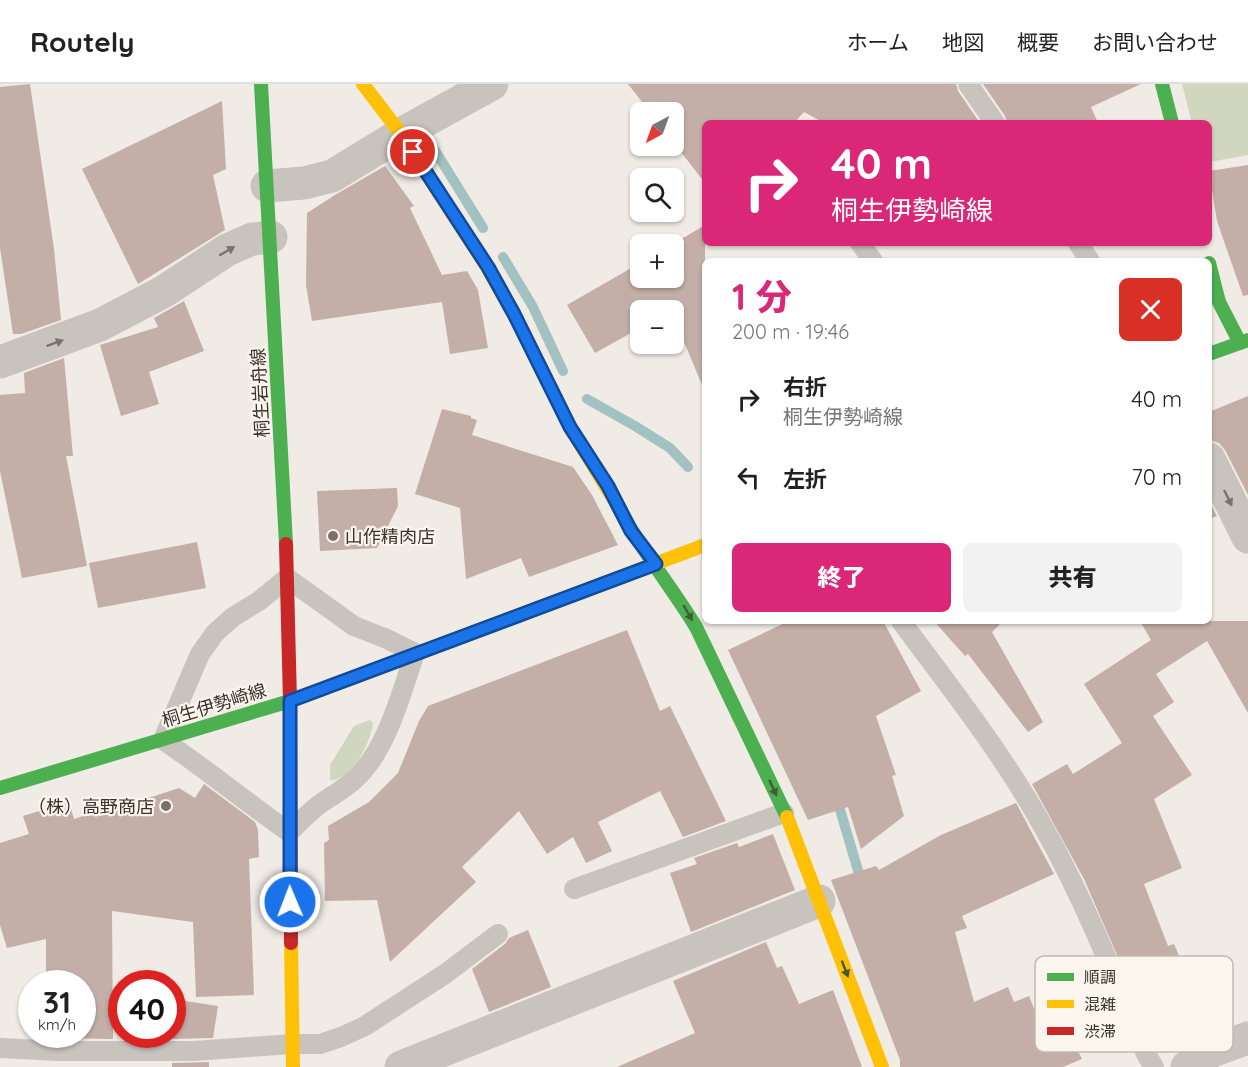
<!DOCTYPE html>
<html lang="ja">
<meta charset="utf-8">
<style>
body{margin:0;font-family:Quicksand,"Noto Sans JP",sans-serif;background:#f2f2f2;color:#222;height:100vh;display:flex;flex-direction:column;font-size:22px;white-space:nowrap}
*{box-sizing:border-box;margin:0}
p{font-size:20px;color:#767676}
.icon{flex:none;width:33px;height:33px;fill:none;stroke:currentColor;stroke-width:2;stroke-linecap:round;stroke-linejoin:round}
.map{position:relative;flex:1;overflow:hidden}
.side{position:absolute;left:702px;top:174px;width:510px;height:366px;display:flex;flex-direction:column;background:#fff;border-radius:9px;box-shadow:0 2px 4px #0004}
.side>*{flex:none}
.top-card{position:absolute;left:702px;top:36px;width:510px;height:126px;border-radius:9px;box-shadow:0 2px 4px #0004;background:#db2777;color:#fff;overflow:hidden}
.needle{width:39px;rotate:221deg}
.controls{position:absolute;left:630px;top:18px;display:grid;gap:12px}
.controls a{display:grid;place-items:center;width:54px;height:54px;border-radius:9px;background:#fff;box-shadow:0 2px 4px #0004;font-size:30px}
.speed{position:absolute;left:18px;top:886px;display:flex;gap:12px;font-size:30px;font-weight:700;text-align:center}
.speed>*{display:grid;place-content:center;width:78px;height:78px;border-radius:50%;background:#fff;box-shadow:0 2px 4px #0004;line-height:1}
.speed small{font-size:15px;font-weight:400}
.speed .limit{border:9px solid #d22;background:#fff;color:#111}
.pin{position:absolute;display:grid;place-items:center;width:51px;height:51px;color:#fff;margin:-26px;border:3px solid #fff;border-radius:50%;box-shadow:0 2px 6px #0007}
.me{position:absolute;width:66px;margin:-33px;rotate:359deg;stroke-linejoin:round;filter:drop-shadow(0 0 4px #0008)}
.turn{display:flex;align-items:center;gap:21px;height:126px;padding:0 30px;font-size:27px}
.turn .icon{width:78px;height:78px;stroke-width:2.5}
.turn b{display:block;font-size:42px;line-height:51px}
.round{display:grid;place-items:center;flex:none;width:63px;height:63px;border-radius:9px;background:#f2f2f2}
.summary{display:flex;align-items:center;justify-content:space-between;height:102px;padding:0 30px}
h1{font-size:36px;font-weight:800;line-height:45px;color:#db2777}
.cta{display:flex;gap:12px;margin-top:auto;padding:12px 30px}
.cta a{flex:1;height:69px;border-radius:9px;background:#db2777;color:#fff;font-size:24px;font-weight:800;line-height:69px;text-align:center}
.cta a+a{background:#f2f2f2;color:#222}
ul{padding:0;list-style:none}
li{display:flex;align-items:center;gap:18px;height:78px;padding:0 30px}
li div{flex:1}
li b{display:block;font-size:22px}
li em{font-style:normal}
header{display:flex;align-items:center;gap:36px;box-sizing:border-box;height:84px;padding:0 30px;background:#fff;border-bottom:2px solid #e0e0e0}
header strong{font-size:28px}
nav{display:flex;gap:33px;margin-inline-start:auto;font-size:21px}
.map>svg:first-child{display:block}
.green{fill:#d1d6bf}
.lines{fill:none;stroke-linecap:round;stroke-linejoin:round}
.stream{stroke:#a1c2c1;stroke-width:10}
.building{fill:#c3afa7}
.lane{stroke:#c9c3be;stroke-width:20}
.street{stroke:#c9c3be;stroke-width:33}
.fast{stroke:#4caf50;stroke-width:14}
.slow{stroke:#ffc107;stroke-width:14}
.jam{stroke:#c62828;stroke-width:14}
.oneway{fill:#7b726d}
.oneway2{fill:#415c38}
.route-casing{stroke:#114b97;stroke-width:15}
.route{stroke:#1a73e8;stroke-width:10}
.poi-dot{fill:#7a716c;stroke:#fbf5ee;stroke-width:2}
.labels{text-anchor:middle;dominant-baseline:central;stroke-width:4.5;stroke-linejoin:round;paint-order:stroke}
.street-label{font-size:18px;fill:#3b302b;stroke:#fbf5ee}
.poi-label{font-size:18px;fill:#3b302b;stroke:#fbf5ee;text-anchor:start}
.key{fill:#fbf5ee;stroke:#c1bab4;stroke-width:1.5}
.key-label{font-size:16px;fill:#3b302b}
</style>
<header>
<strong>Routely</strong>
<nav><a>ホーム</a><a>地図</a><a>概要</a><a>お問い合わせ</a></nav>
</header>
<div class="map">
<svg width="1248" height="983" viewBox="0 0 1248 983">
<rect width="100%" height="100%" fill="#f0ebe5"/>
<g class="green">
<polygon points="1182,0 1248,0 1248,71 1209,78 1209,39 1192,39"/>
<path d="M370,636L373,639C371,658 352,697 330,696V681L354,642Z"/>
</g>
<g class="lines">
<g class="stream">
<polyline points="426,52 483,144"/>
<polyline points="503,173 533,223 563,287"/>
<polyline points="587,315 635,342 670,364 688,383"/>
<polyline points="836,712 862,800"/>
</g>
</g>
<g class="building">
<polygon points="30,0 54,165 61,236 21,250 13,250 0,164 0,3"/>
<polygon points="628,0 956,0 958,7 980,39 824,39 804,28 794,39 705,39 705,99 674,59 674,28 650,28"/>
<polygon points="983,0 1141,0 1091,23 1098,39 1007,39 1005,32"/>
<polygon points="222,17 226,85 213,91 225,146 138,200 82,85"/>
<polygon points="1248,81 1248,211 1243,212 1217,137 1209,87"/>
<polygon points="385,82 414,122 410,124 442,191 467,187 478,206 488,264 450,270 442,218 312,237 306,201 307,129 335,111"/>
<polygon points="705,141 705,308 674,234 674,226 640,226 640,244 595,269 567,221 640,179 640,194 674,194 673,160"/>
<polygon points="184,217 204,267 149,288 159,320 121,332 100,261 158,243 154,234"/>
<polygon points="64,274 73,372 66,372 87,482 22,494 0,387 0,311 25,309 24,289"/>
<polygon points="1248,312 1248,411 1225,366 1219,359 1209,356 1209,328"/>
<polygon points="442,325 471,332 471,334 477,336 472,351 573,383 592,411 618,461 529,493 521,474 466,495 460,424 415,410"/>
<polygon points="397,404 398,422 377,464 320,467 317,407"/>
<polygon points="1209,417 1217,432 1209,435"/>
<polygon points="197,458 206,504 98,524 89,479"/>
<polygon points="789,537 883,537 921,607 876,632 896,691 892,692 904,732 861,765 848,723 808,736 728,566"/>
<polygon points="934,537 1003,537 992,548 1043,638 1028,648 968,570 965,572"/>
<polygon points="1140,537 1248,537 1248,629 1207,557 1156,590 1174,618 1153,632 1192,691 1154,715 1182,784 1144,800 1168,862 1174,860 1202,925 1150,947 1084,795 1032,700 1067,680 1073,690 1122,659 1084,600 1151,556"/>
<polygon points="627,546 660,627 670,622 726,737 683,753 660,707 598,738 612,767 586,779 573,753 547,770 519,727 462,783 476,798 390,878 377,816 325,817 324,759 329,756 328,742 369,718 398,689 419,637 428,622"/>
<polygon points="204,700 255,738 258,746 259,773 249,775 254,911 196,913 193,838 112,827 113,955 47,954 47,951 82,951 82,900 46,900 46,855 7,864 0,841 0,759 29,750 23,732 69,718 74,735 102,726 103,729 179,704 195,714"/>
<polygon points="1016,719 1054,790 962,832 967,844 955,848 974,918 1008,903 1014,918 1029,912 1040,939 1059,930 1082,975 1063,983 900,983 900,976 831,796 876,782 879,786 941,751"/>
<polygon points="773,750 795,806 691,848 670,789 697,780 694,774 737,759 739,763"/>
<polygon points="528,846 551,903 489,928 472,885 505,860 509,854"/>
<polygon points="766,858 777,884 782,882 799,920 833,906 862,983 617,983 695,949 673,897"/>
<polygon points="172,915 218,922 213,954 172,955"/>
<polygon points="209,978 209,983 172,983 172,979"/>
</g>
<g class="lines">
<g class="lane">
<polyline points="968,0 995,39"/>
<polyline points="860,159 873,177"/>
<polyline points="1078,159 1090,177"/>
<path d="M287,494L354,542L387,555L415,569C401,609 387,667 354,696C343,706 331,712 320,720C309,728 299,739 289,748C246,718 206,685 163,656L200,570L215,549L233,533L259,517Z"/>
<path d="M901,537C951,605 1004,671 1045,746C1085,817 1115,894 1146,970L1154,983"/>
<polyline points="574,805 784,729"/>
<polyline points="0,964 58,967 194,967 292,960 320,960 341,953 365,942 445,890 498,850"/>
</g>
<g class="street">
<polyline points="267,102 304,99 332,92 401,50 492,0"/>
<polyline points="0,278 100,241 163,208 227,166 252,155 271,153"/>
<polyline points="1209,375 1248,453"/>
<polyline points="401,983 819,817"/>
<polyline points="1187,983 1212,967 1248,954"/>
</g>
<g class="fast">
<polyline points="261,0 286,460"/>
<polyline points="1162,0 1172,39"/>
<polyline points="1209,179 1219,218 1240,259"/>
<polyline points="1209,270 1248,256"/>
<path d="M616,419C639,463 670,501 696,543L787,733"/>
<polyline points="0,704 290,617 320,606"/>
</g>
<g class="slow">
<polyline points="363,0 401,50 487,183 514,230 570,343 616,419"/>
<polyline points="320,606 705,461"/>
<polyline points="787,733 882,983"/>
<polyline points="291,859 293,983"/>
</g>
<g class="jam">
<polyline points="286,460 290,617"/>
<polyline points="290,617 291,859"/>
</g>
</g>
<defs><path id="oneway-solid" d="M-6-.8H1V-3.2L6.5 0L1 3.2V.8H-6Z" transform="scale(1.5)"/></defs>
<g class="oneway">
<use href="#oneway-solid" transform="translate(227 167) rotate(-30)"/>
<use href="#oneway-solid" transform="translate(55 259) rotate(-20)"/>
<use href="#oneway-solid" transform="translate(1228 414) rotate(64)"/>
</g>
<g class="oneway2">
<use href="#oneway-solid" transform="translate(688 529) rotate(60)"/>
<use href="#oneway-solid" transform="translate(773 704) rotate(65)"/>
<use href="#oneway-solid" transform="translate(845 885) rotate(69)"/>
</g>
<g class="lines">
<g class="route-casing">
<polyline id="route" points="290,818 290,617 656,480 631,447 608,402 570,343 514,230 488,183 413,68"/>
</g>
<use href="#route" class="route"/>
</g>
<g class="poi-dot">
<circle cx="333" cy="452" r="6"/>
<circle cx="166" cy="722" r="6"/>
</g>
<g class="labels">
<g class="street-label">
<text transform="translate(260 309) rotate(-93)">桐生岩舟線</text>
<text transform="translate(214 621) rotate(-17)">桐生伊勢崎線</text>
</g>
<g class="poi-label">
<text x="345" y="452">山作精肉店</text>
<text x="154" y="722" text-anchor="end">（株）高野商店</text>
</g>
</g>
<rect x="1035" y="872" width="198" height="96" rx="9" class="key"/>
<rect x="1047" y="889" width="27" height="8" fill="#4caf50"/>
<rect x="1047" y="916" width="27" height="8" fill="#ffc107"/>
<rect x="1047" y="943" width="27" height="8" fill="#c62828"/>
<g class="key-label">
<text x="1084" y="899">順調</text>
<text x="1084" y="926">混雑</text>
<text x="1084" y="953">渋滞</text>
</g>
</svg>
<div class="controls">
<a><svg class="needle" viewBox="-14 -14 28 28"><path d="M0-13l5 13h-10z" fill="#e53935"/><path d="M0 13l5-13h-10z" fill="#767676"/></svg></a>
<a><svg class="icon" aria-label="search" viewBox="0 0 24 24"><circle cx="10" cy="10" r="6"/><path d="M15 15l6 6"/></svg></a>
<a>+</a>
<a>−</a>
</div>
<div class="speed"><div>31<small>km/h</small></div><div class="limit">40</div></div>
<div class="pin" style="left:413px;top:68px;background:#d93025"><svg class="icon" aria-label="arrive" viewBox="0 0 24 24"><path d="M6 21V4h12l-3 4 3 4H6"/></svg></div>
<svg class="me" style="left:290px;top:818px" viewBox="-20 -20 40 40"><circle r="17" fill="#1a73e8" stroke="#fff" stroke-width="3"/><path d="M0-11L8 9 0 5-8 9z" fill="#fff"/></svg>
<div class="top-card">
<div class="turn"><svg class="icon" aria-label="right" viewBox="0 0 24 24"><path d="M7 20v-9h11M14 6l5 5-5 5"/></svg><div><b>40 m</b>桐生伊勢崎線</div></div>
</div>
<section class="side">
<div class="summary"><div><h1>1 分</h1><p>200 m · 19:46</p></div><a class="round" style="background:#d93025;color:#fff"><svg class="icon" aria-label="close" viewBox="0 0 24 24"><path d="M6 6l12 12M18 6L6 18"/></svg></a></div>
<ul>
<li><svg class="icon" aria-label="right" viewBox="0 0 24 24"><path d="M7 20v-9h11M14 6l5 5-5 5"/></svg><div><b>右折</b><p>桐生伊勢崎線</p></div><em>40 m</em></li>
<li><svg class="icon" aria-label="left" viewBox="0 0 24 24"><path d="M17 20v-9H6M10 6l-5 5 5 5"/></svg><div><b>左折</b></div><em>70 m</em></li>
</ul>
<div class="cta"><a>終了</a><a>共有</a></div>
</section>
</div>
